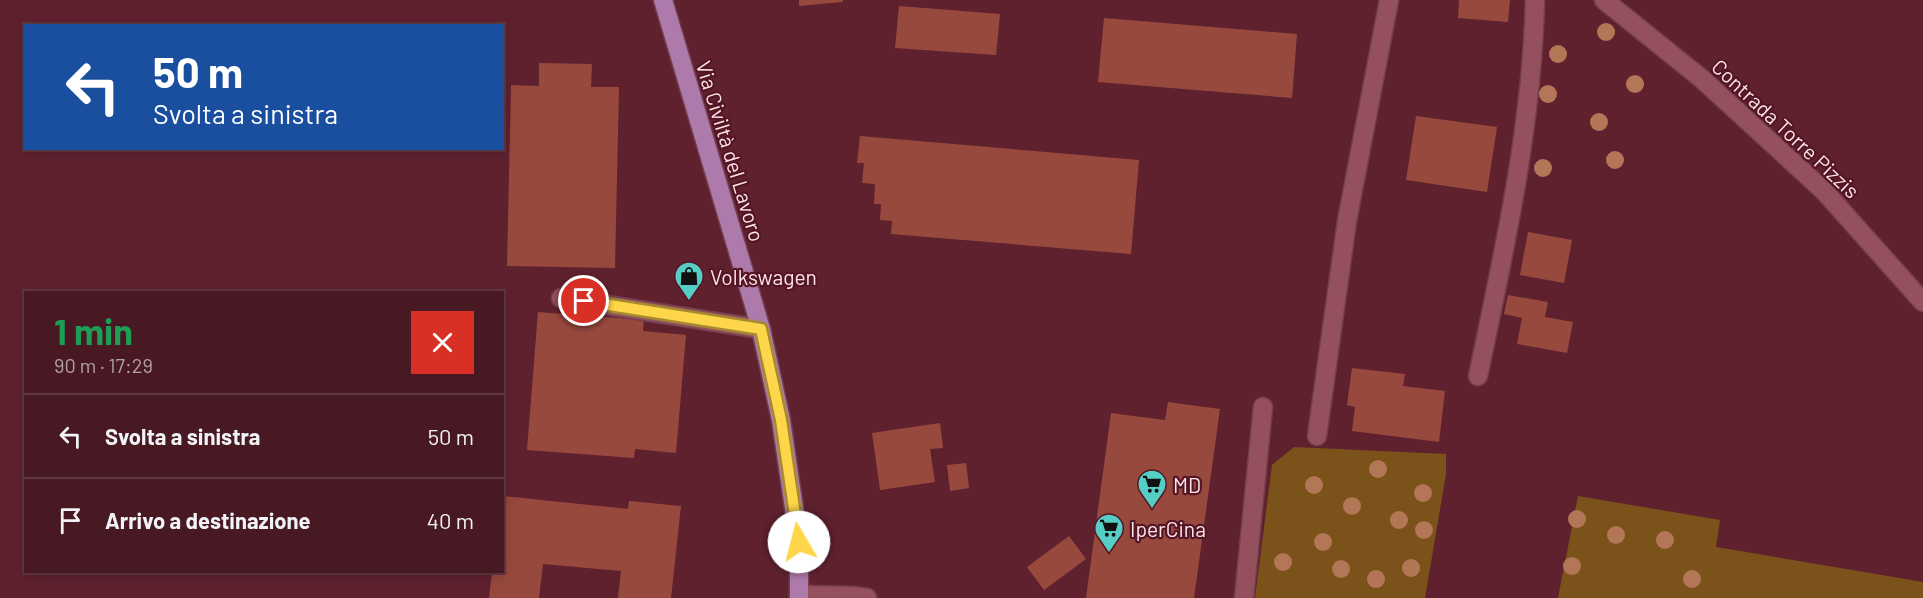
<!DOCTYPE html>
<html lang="it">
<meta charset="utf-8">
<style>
body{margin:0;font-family:Barlow,sans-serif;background:#522630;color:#f1f3f6;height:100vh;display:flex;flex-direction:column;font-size:22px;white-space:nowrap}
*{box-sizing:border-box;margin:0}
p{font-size:20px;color:#b1a0a6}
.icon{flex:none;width:33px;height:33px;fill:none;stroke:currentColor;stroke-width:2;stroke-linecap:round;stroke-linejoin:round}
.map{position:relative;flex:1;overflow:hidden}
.panel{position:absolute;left:24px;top:291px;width:480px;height:282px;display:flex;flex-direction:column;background:#481923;border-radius:0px;box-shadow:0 3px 15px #0003,0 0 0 2px #603841}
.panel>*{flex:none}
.guide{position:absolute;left:24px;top:24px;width:480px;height:126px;border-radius:0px;box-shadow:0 3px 15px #0003,0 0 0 2px #603841;background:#1a4fa0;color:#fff;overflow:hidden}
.pin{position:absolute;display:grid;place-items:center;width:51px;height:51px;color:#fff;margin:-26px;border:3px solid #fff;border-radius:50%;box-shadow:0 2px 6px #0007}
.me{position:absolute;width:66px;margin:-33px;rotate:352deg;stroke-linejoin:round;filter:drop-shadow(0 0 4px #0008)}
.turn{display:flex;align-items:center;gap:21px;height:126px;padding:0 30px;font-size:27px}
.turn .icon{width:78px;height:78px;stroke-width:2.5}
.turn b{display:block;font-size:42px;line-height:51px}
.round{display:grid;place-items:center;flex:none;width:63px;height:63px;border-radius:0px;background:#522630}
.overview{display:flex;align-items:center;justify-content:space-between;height:102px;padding:0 30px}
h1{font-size:36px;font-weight:700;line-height:45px;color:#1e9e55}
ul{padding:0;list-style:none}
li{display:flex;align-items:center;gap:18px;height:84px;padding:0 30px;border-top:2px solid #603841}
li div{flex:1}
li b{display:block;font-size:22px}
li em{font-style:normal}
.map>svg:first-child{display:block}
.green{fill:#7c521b}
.building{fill:#98493e}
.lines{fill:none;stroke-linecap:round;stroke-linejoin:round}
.minor-casing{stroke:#733e4d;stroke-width:21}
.major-casing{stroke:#733e4d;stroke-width:21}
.minor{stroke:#94505c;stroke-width:18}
.major{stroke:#ae7aab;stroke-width:18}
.tree{fill:#b37657}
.route-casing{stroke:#a68a30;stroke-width:15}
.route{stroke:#ffd54a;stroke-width:10}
.labels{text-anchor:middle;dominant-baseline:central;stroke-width:4.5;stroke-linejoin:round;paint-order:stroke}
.street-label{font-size:21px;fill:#fde4e7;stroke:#541625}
.poi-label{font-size:21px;fill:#fde4e7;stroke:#541625;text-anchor:start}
</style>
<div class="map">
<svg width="1923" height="598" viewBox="0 0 1923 598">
<rect width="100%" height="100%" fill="#60212f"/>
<g class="green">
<polygon points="1294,447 1446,454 1446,474 1425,598 1255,598 1272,465"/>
<polygon points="1578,496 1720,520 1716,547 1923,582 1923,598 1558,598"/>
</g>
<g class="building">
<polygon points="799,0 843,0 843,2 799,6"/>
<polygon points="1459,0 1510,0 1508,22 1458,18"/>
<polygon points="899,6 1000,14 996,55 895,48"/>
<polygon points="1104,18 1297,34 1292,98 1098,82"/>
<polygon points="539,63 592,64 591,87 619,87 615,268 507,266 511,85 539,86"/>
<polygon points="1416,116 1497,127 1487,192 1406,180"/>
<polygon points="860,136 1139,160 1131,254 891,234 892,221 880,220 881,204 874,204 875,184 862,183 864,163 857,163"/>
<polygon points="1528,232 1572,240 1564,283 1520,275"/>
<polygon points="1508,295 1548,302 1545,317 1573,322 1567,353 1517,344 1522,318 1504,314"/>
<polygon points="538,312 644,320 643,331 686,335 676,453 635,449 634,458 527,450"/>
<polygon points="1352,368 1405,374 1403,386 1445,391 1439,442 1352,431 1355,407 1347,405"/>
<polygon points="1168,402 1220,409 1194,598 1086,598 1111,413 1165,420"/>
<polygon points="940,423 943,448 930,449 935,482 880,490 872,433"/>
<polygon points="966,463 969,488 950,491 947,465"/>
<polygon points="502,496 628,509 629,501 681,506 671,598 618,598 621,571 543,564 539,598 489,598 492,572 502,572"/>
<polygon points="1069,536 1086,559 1044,590 1027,567"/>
</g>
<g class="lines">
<g class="minor-casing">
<g id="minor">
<polyline points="1604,0 1702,79 1824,191 1923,302"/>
<polyline points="561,298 761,329"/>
<path d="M1478,376C1504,252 1532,127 1535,0"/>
<polyline points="1317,436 1347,221 1389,0"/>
<polyline points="799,595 852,596 867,598"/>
<polyline points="1244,598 1263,407"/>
</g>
</g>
<g class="major-casing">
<polyline id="major" points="663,0 761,329 781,420 799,542 799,598"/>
</g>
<use href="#minor" class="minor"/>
<use href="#major" class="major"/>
</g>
<g class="tree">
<circle cx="1606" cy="32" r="9"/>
<circle cx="1558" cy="54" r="9"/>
<circle cx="1635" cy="84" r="9"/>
<circle cx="1548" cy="94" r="9"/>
<circle cx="1599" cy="122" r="9"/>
<circle cx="1615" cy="160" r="9"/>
<circle cx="1543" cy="168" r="9"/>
<circle cx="1378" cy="469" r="9"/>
<circle cx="1314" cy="485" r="9"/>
<circle cx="1423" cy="493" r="9"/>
<circle cx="1352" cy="506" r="9"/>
<circle cx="1577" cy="519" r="9"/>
<circle cx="1399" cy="520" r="9"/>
<circle cx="1424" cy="530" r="9"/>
<circle cx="1616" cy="535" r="9"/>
<circle cx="1665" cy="540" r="9"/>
<circle cx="1323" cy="542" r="9"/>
<circle cx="1283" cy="562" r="9"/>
<circle cx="1572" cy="566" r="9"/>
<circle cx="1411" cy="568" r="9"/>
<circle cx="1341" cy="569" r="9"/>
<circle cx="1376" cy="579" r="9"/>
<circle cx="1692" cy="579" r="9"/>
</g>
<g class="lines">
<g class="route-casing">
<polyline id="route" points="584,301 761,329 781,420 799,542"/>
</g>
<use href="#route" class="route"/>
</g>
<defs>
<g id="shop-pin" transform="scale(1.5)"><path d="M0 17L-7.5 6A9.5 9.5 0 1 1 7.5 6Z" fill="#55cec6" stroke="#541625"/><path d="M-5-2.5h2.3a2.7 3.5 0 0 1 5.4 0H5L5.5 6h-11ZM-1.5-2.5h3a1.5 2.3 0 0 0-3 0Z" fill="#111"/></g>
<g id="supermarket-pin" transform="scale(1.5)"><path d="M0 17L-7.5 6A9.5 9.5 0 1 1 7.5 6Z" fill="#55cec6" stroke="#541625"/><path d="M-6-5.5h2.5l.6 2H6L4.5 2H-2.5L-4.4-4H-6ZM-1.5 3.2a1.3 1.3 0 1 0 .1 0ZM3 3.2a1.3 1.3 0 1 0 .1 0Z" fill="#111"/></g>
</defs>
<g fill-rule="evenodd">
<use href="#shop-pin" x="689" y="276"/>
<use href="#supermarket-pin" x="1152" y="484"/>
<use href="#supermarket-pin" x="1109" y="528"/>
</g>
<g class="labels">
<g class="street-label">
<text transform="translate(1786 128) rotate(43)">Contrada Torre Pizzis</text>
<text transform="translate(731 151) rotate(73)">Via Civiltà del Lavoro</text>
</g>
<g class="poi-label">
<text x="710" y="276">Volkswagen</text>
<text x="1173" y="484">MD</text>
<text x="1130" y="528">IperCina</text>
</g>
</g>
</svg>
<div class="pin" style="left:584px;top:301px;background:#d93025"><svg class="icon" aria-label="arrive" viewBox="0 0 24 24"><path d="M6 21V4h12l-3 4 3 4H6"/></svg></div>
<svg class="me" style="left:799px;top:542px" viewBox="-20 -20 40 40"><circle r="19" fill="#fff"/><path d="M0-13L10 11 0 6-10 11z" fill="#ffd54a"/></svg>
<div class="guide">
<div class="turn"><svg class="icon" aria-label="left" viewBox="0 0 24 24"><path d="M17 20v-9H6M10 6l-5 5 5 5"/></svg><div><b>50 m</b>Svolta a sinistra</div></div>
</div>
<section class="panel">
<div class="overview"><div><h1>1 min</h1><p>90 m · 17:29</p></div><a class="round" style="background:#d93025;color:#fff"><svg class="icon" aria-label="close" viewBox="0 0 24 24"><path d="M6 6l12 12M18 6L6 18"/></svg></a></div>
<ul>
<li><svg class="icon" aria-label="left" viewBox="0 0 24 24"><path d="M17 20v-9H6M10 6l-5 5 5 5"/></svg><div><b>Svolta a sinistra</b></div><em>50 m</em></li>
<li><svg class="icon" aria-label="arrive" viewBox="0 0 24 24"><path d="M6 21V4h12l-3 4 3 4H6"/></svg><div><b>Arrivo a destinazione</b></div><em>40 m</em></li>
</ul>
</section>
</div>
